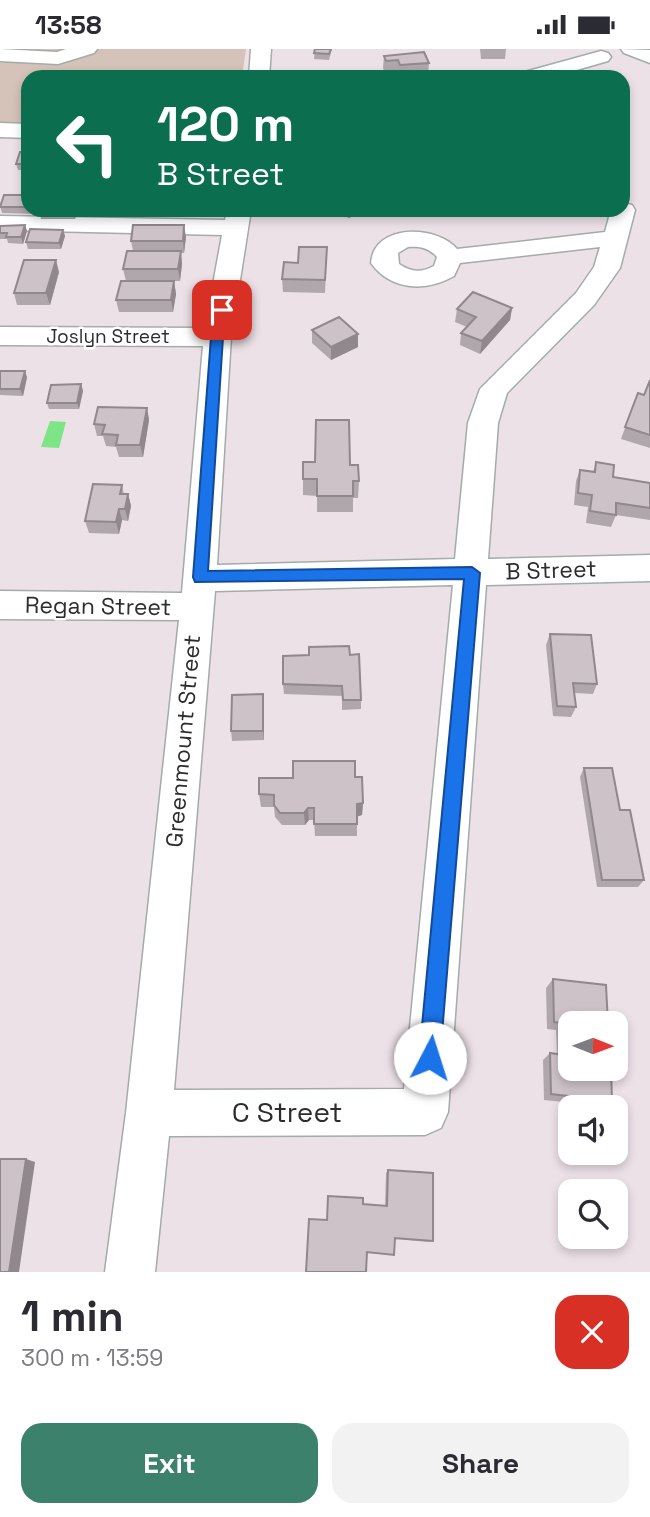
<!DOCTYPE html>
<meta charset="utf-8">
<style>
body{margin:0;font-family:"Space Grotesk",sans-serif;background:#f2f2f3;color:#2b2b33;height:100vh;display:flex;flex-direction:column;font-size:26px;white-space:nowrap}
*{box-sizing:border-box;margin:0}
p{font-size:23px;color:#7c7c81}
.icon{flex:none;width:38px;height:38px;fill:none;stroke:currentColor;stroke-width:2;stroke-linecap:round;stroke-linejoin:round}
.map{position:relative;height:1223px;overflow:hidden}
.details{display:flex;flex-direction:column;background:#fff;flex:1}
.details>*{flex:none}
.hud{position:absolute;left:21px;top:21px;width:609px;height:147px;border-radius:21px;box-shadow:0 4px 10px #0003;background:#0b6e4f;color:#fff;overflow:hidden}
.needle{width:46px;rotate:91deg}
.fabs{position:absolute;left:558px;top:962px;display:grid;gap:14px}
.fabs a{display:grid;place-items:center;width:70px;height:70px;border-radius:14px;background:#fff;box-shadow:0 4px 10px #0003;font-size:35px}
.pin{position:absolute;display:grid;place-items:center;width:60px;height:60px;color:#fff;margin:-30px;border-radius:14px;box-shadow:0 4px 10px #0006}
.me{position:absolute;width:77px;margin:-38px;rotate:5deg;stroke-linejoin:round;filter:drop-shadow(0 0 5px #0008)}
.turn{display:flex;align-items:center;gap:24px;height:147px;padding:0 21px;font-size:32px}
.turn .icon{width:91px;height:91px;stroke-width:2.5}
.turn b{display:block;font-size:49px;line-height:60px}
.round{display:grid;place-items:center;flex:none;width:74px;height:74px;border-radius:21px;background:#f2f2f3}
.overview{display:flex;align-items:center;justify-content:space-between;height:119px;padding:0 21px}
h1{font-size:42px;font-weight:700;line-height:52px}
.action{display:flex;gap:14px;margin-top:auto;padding:14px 21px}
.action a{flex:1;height:80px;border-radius:21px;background:#3c816c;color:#fff;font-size:28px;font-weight:700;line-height:80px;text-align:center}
.action a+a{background:#f2f2f3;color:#2b2b33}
.status{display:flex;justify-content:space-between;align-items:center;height:49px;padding:0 35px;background:#fff;direction:ltr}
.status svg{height:19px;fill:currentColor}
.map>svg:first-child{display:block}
.cemetery{fill:#d5c2b9}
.water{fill:#7ee586}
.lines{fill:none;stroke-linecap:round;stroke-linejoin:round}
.minor-casing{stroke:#a3aca9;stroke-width:3}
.minor{fill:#fff;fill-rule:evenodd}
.wall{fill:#b0a7ac}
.shaded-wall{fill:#90888c}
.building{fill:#cdc2c8;stroke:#90888c;stroke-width:2}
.route{fill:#1a73e8;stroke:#114b97;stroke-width:2}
.labels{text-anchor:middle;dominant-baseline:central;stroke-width:5;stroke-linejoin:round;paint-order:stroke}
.far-street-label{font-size:19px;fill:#2d2d2d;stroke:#fff}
.street-label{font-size:23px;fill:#2d2d2d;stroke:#fff}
.near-street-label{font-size:28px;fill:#2d2d2d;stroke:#fff}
</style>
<div class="status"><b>13:58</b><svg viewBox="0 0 49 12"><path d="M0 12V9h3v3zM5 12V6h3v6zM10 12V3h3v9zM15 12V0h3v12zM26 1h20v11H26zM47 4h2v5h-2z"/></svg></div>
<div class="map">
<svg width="650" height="1223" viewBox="0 0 650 1223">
<rect width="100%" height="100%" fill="#ede1e8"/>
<polygon class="cemetery" points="0,0 246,0 242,28 28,28 28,75 0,75"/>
<polygon class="water" points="50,372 66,373 59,399 41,398"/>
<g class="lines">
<g class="minor-casing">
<g id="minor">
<polygon points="0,0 57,3 66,0 97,0 94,4 58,15 0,12"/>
<polygon points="251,0 271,0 269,28 249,28"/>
<polygon points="621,0 650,1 650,14 624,4"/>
<polygon points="601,2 608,4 611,8 608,12 552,28 518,28 521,24"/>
<polygon points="0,74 28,75 28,89 0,88"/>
<path d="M623,154L632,156L635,161L620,219L594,256L507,344L498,374L488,510L650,506V532L486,536L448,1063L441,1079L425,1086L169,1087L155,1223H105L126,1064L179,571L0,570V542L182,544L203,297L0,296V278L205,279L222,186L0,181V167L225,171L227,161H251L231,288L217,516L455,510L468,374L480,340L576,244L594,218L600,198L460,214L454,227C426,243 391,242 371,214C374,174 437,176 457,200L605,183L611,161H623ZM408,198C420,197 429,199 437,208L434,217C421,224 411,223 399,215L398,204ZM453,536L404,1040L174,1041L215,542Z"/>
</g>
</g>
<use href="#minor" class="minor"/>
</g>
<g class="wall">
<polygon points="315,0 332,0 329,11 314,10"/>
<polygon points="480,0 506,0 505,10 481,10"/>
<polygon points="384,7 429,14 428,26 399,28 397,23 385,24 383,19"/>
<polygon points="28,103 28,121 18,121 16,115"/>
<polygon points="28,146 28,161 35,161 34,165 2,164 0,157"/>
<polygon points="39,161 77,161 75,170 41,170"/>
<polygon points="126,161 146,161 145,163 126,163"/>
<polygon points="340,161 374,161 348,169"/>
<polygon points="25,176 27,182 23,195 8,194 7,190 0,190 0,177"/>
<polygon points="63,181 65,187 61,200 28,200 26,193"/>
<polygon points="186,188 184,204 181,204 182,215 180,232 153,232 174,232 176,245 173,263 119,263 116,251 126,232 123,220 133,202 131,192"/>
<polygon points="327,198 325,244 283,243 282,230 298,214"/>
<polygon points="59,223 50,256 17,256 14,244"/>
<polygon points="512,259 510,271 480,305 460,296 461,284 467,278 455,273 457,260"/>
<polygon points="312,281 358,298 331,311 312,294"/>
<polygon points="0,322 27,328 23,347 0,346"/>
<polygon points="650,331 650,399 621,390 638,344 644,346"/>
<polygon points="81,335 83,342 79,360 49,360 47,354"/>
<polygon points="147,359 149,371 143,408 119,408 116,398 106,397 103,387 97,387 94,375"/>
<polygon points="596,413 613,428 650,434 650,471 616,466 611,478 586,474 588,458 574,456 576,432 580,421 593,423"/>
<polygon points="350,416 359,432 358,449 353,449 353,463 317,463 317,447 303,446 303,430"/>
<polygon points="122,436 124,445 128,445 131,457 128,472 122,471 119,485 89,484 85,472"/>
<polygon points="550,585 597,635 593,645 574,644 576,658 571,668 553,667 546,596"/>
<polygon points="350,606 361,651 361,660 342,661 342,647 284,645 283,635"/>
<polygon points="264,655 264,691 232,692 231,682"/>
<polygon points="584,719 620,761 644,831 638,838 597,838 580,728"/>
<polygon points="355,728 363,754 362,766 357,767 357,787 315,787 314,771 309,771 305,776 282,776 275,768 274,758 261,758 259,745 293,729"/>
<polygon points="553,930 612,1052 604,1057 544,1051 543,1011 550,1004 557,1005 556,981 547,980 546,939"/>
<polygon points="388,1121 433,1192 429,1193 395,1190 394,1206 367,1204 327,1171 363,1155 385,1157 386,1124"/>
</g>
<g class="shaded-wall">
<polygon points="72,161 77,161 75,170"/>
<polygon points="348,161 374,161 348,169"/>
<polygon points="25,176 27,182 23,195 21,188"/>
<polygon points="184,176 186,188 184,204 183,192"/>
<polygon points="63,181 65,187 61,200 59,194"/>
<polygon points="181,202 182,215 180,232 178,220"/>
<polygon points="56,211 59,223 50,256 46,244"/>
<polygon points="174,232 176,245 173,263 171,251"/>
<polygon points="512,259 510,271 480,305 482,292"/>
<polygon points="358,285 358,298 331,311 331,298"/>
<polygon points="25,322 27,328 23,347 20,340"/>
<polygon points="81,335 83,342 79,360 77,354"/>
<polygon points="147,359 149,371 143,408 140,396"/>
<polygon points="128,445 131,457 128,472 125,460"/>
<polygon points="119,460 122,471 119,485 116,473"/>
<polygon points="263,645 264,655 264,691 263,682"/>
<polygon points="363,754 362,766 356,768 357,755"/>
<polygon points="308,759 309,771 305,776 304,764"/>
<polygon points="26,1110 35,1113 19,1223 9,1223"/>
</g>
<g class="building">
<polygon points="315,0 331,0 329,5 314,4"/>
<polygon points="424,3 429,14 400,16 398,11 386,12 384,7"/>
<polygon points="20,103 28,103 28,115 16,115"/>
<polygon points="4,146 28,146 28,158 0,158"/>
<polygon points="25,176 21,188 6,188 7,184 0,184 0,177"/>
<polygon points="133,176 184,176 183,192 131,192"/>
<polygon points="30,180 63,181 59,194 26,193"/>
<polygon points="299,198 327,198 325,231 282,230 284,213 298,214"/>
<polygon points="127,202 181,202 178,220 123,220"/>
<polygon points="24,211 56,211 46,244 14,244"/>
<polygon points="121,232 174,232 171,251 116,251"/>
<polygon points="473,243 512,259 482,292 461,284 476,268 457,260"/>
<polygon points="339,268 358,285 331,298 312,281"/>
<polygon points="0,322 25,322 20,340 0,340"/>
<polygon points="650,331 650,386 625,378 638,344 644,346"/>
<polygon points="81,335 77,354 47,354 51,336"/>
<polygon points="98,358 147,359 140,396 116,396 118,386 102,385 105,376 94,375"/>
<polygon points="316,371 349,371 350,416 358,416 359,432 353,432 353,447 317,447 317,430 303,430 303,413 315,413"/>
<polygon points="596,413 614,416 613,428 650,434 650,459 616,454 616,466 590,462 592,446 578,444 580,421 595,423"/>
<polygon points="93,435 122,436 120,445 128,445 125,460 119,460 116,473 85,472"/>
<polygon points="550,585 591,586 597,635 573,634 576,658 557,657"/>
<polygon points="349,597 350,606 359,605 361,651 343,651 342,637 283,635 283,607 309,606 309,598"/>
<polygon points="263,645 263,682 231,682 232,646"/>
<polygon points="293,712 355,712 355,728 362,728 363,754 357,755 357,775 314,775 314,759 308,759 304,764 280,764 274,756 274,746 259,745 259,729 293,729"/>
<polygon points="584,719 612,719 620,761 630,761 644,831 602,831"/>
<polygon points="553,930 606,936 608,975 570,975 570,1020 611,1020 612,1052 551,1045 550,1004 564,1006 563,974 554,973"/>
<polygon points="0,1110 26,1110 9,1223 0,1223"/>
<polygon points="388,1121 433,1124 433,1192 395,1189 394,1206 367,1203 366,1223 306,1223 309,1170 327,1171 328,1147 363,1149 363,1155 387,1157"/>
</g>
<polygon class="route" points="222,257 228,261 223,288 208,522 472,518 480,524 440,1009 437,1016 430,1019 422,1016 419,1009 464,530 195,533 193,528 211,288 216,261"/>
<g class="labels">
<g class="far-street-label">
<text x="108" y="287">Joslyn Street</text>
</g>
<g class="street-label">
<text transform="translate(551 521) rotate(-2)">B Street</text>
<text transform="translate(98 557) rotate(1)">Regan Street</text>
<text transform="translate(183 692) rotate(-85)">Greenmount Street</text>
</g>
<g class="near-street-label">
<text x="287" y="1063">C Street</text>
</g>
</g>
</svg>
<div class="fabs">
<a><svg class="needle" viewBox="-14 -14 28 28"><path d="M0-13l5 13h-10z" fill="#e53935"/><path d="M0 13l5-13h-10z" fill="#7c7c81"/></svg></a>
<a><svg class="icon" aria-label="sound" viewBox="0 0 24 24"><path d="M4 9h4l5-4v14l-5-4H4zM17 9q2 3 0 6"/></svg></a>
<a><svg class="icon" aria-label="search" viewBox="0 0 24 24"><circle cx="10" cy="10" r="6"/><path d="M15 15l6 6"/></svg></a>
</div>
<div class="pin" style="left:222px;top:261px;background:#d93025"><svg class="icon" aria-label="arrive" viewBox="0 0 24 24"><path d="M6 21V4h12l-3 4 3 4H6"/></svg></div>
<svg class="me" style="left:430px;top:1009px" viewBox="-20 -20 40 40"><circle r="19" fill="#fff"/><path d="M0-13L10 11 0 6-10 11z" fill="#1a73e8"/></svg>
<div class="hud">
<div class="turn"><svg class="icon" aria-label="left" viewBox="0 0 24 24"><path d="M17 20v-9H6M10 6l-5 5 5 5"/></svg><div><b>120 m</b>B Street</div></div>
</div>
</div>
<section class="details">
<div class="overview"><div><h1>1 min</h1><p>300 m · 13:59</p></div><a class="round" style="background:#d93025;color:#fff"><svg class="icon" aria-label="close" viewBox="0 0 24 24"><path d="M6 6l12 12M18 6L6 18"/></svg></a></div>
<div class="action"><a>Exit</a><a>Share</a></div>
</section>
